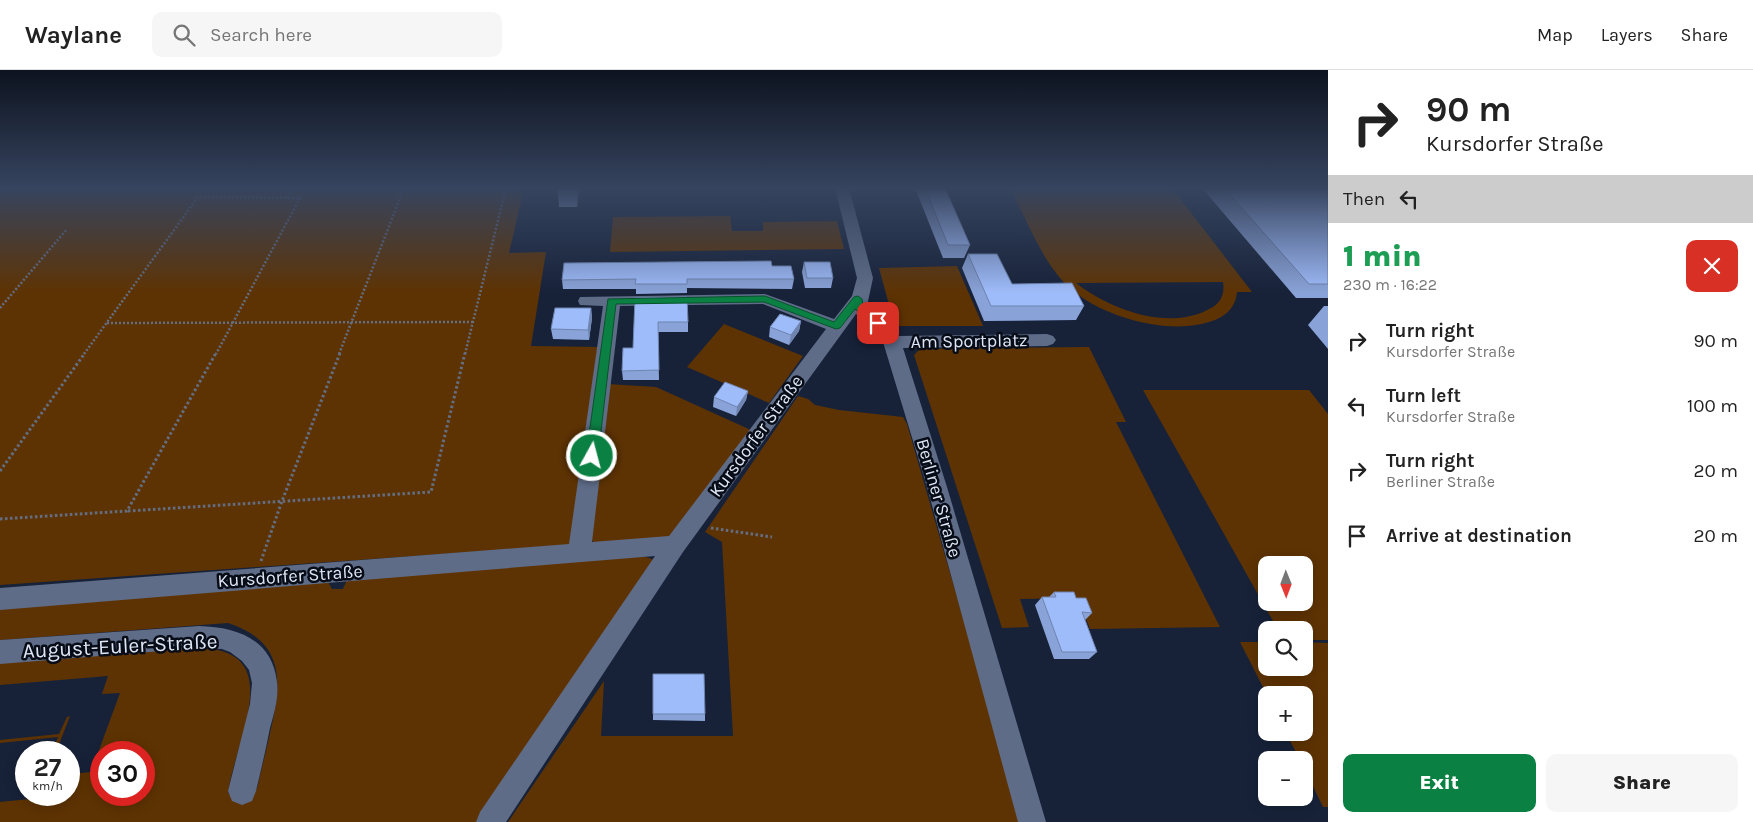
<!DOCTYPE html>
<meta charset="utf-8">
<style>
body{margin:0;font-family:Karla,sans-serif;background:#f6f6f6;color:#222;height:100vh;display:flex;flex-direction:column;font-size:19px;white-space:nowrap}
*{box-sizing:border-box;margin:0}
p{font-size:16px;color:#767676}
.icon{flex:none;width:28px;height:28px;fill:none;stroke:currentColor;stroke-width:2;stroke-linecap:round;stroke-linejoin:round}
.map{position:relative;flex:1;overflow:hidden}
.sheet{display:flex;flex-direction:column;background:#fff;width:425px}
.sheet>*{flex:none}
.banner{background:#fff;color:#222;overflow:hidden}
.needle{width:32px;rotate:179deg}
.fabs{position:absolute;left:1258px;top:486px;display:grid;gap:10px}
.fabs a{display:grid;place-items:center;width:55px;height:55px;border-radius:10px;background:#fff;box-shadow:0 2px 12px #0003;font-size:25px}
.speed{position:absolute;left:15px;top:671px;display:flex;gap:10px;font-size:25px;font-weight:700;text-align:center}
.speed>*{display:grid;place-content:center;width:65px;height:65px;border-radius:50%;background:#fff;box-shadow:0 2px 12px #0003;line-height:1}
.speed small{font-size:12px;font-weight:400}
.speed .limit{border:8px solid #d22;background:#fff;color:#111}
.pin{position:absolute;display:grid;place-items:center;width:42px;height:42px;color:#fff;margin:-21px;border-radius:10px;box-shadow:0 2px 8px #0006}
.me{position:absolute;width:55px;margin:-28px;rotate:7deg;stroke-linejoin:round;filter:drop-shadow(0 0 4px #0008)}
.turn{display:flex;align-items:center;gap:18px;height:105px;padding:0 15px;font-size:22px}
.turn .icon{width:65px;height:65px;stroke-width:2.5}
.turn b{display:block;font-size:35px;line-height:42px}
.then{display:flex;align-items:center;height:48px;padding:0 15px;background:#0003;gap:10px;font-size:19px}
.round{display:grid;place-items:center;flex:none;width:52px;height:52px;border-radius:10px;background:#f6f6f6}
.head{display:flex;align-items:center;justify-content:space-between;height:85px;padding:0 15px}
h1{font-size:30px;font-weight:800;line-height:38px;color:#1e9e55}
.action{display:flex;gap:10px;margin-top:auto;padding:10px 15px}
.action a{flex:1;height:58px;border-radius:10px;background:#0b8043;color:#fff;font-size:20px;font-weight:800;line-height:58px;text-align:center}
.action a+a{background:#f6f6f6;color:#222}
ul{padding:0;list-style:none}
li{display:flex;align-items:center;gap:15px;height:65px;padding:0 15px}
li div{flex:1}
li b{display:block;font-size:19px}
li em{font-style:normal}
header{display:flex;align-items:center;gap:30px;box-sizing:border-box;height:70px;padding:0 25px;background:#fff;border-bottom:1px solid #e0e0e0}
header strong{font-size:24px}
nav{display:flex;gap:28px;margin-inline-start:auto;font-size:18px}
.search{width:350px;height:45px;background:#f6f6f6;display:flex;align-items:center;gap:12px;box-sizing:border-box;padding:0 18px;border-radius:10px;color:#767676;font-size:19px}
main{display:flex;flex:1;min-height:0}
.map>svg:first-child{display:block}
.green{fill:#5e3303;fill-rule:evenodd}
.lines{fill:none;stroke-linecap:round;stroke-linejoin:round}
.path-far1{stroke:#646e82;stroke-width:2.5;stroke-dasharray:2 2;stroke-linecap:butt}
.path{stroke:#646e82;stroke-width:3;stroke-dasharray:2.5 2.5;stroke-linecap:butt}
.minor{fill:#5e6c88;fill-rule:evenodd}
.wall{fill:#89a2d7}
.shaded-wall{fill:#6f84af}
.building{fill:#9fbcfa;stroke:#6f84af}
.route{fill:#0b8043;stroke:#07532c}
.labels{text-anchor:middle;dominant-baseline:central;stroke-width:5;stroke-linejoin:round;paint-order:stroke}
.street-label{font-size:18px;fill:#dee6f6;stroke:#070c16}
.near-street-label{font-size:21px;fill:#dee6f6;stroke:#070c16}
</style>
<header>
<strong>Waylane</strong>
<div class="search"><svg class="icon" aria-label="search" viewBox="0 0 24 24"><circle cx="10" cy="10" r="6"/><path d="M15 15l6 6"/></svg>Search here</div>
<nav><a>Map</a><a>Layers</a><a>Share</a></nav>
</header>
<main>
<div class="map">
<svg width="1328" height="752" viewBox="0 0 1328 752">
<rect width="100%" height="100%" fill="#172239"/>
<g class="green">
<polygon points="0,118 524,118 509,183 546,182 531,276 599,277 571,475 0,515"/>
<path d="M1010,118H1172L1252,222H1237C1236,236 1227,245 1215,250C1172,267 1104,248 1071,219C1043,195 1027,150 1010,118ZM1223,212C1225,223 1221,233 1211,238C1170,262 1111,240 1076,213Z"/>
<polygon points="730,146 732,161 763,161 763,152 837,151 844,179 610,182 613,147"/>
<polygon points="957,196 983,256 897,256 894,253 879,198"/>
<polygon points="724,254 803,286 769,333 687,297"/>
<polygon points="1089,277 1126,352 1116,352 1220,557 1090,559 1078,528 1020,529 1029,557 1002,558 914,285 920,279"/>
<polygon points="607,314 656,317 753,361 678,465 664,470 595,473 590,469"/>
<path d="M1143,320H1309L1328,344V570H1304V560H1278ZM1266,495H1304V532H1266Z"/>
<polygon points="798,326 808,329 815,335 839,340 903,347 907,354 1022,752 508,752 604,611 601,666 733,666 722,472 705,462"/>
<path d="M638,485L649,488L661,493L480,752H0V732L69,725L70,704L91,702L120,623L102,624L108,606L0,615V593L193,578C291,576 235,669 228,723L257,719C261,700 266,682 270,663C282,613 286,572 228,553L0,570V535L327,510L332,519H343L349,505ZM101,682H144V725H101Z"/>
<polygon points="1240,572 1266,572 1266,598 1304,598 1304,572 1328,573 1328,737 1323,737 1304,698 1304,690 1300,690 1286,663 1304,662 1304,625 1267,625"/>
<polygon points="70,646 56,682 52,682 58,667 0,673 0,670 59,664 67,647"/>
</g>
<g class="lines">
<g class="path-far1">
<polyline points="0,121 10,118"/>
<polyline points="287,128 292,118"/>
<polyline points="0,238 67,159"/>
<polyline points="107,253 473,252"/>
<polyline points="84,284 198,127 300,128 216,284"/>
<polyline points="339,284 404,118"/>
<polyline points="465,284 506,118"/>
</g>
<g class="path">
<polyline points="0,401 85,283"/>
<polyline points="128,441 431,422 465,283"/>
<polyline points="0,449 127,441 216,283"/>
<polyline points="711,458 772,467"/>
<polyline points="261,491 282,431 340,283"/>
</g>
<g class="minor">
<path d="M835,118H849L873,208L867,236L893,257L898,266L1047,264L1053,266L1056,270L1053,274L1047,276L903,278L947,417L1046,752H1018L927,417L883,272L880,264L856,244L683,482L506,752H476L480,742L655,486L0,540V518L569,474L603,236L580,235L578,231L580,227L765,224L834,249L852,226L857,208ZM763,234L826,259L669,466L592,472L620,236Z"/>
<path d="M199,556C237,557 272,569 277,612C279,627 274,644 270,658C266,679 261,700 256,721L252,731L242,735L232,731L228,721L250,634L252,613L249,600L242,591L230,582L222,579L199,578L0,594V570Z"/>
</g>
</g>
<g class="wall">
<polygon points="579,118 577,137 559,137 558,123"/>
<polygon points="915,118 945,118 970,175 964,188 943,188"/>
<polygon points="1202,118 1328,118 1328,228 1296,228"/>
<polygon points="968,184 1012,214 1084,236 1076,250 984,251 962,198"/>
<polygon points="804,192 833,208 831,218 805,218 802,202"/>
<polygon points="772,196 794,209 792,219 687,218 687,223 636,224 636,219 563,219 562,210"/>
<polygon points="635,228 688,252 688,262 658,262 659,310 623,310 622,301 633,278"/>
<polygon points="1324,236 1328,236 1328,279 1308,255"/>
<polygon points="591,238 592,248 589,270 553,269 551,259"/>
<polygon points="801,251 799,261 789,275 769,267 770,257"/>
<polygon points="748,321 746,330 736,346 713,337 714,327"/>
<polygon points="1054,522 1076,528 1092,543 1085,550 1097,582 1089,589 1054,589 1035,535 1042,527 1049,527"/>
<polygon points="653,644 705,644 705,651 653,650"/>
</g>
<g class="shaded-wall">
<polygon points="576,118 579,118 577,137 576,123"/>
<polygon points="591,238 592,248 589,270 588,260"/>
<polygon points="801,251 799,261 789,275 791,265"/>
<polygon points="748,321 746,330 736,346 737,337"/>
</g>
<g class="building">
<rect x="558" y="118" width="18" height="5"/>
<polygon points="925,118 945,118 970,175 948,175"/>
<polygon points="1224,118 1328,118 1328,214 1309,214"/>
<polygon points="968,184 997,184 1012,214 1072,213 1084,236 991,236"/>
<polygon points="771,191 772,196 791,196 794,209 687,209 687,214 635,214 636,209 562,210 564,193"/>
<polygon points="804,192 830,192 833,208 807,208"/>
<polygon points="687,227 688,252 658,252 659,300 622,301 623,278 633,278 635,228"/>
<polygon points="555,238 591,238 588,260 551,259"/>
<polygon points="780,244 801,251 791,265 770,257"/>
<polygon points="725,312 748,321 737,337 714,327"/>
<polygon points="1054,522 1074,522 1076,528 1086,528 1092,543 1082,542 1097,582 1062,582 1042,527 1056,527"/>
<polygon points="653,604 704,604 705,644 653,644"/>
</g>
<linearGradient id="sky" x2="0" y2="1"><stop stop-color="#0d131f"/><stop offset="0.53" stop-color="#36445f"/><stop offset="1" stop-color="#36445f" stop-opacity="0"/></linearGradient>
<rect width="1328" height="223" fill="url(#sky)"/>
<polygon class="route" points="765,226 834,252 854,227 858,226 862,229 863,236 883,253 882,256 875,256 855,239 840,258 836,259 764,232 616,234 598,386 592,391 588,390 586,386 608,229"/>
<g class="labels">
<g class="street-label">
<text transform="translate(969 271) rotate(-1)">Am Sportplatz</text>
<text transform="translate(756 366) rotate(-54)">Kursdorfer Straße</text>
<text transform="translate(939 428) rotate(74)">Berliner Straße</text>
<text transform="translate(290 506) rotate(-4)">Kursdorfer Straße</text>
</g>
<g class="near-street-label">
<text transform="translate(120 576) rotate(-3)">August-Euler-Straße</text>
</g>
</g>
</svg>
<div class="fabs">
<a><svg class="needle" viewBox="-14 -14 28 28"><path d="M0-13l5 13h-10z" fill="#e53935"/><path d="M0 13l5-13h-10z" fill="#767676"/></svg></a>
<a><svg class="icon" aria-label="search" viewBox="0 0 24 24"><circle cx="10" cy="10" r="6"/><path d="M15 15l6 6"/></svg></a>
<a>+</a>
<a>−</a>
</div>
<div class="speed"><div>27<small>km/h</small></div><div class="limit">30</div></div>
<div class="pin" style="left:878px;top:253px;background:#d93025"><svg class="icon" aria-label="arrive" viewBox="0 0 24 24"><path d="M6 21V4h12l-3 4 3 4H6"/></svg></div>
<svg class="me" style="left:592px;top:386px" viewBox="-20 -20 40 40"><circle r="17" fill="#0b8043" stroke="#fff" stroke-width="3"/><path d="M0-11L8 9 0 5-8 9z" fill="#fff"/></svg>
</div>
<section class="sheet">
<div class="banner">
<div class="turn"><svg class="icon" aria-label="right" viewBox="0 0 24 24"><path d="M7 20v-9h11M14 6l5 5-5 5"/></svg><div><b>90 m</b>Kursdorfer Straße</div></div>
<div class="then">Then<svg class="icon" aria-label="left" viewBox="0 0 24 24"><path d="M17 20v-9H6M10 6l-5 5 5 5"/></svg></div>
</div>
<div class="head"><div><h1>1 min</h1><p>230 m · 16:22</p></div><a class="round" style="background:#d93025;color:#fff"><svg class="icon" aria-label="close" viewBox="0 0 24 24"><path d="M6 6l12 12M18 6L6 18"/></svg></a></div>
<ul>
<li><svg class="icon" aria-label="right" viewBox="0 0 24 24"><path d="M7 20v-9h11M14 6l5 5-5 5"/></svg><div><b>Turn right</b><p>Kursdorfer Straße</p></div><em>90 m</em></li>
<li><svg class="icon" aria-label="left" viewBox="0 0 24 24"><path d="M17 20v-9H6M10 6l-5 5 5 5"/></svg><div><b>Turn left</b><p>Kursdorfer Straße</p></div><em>100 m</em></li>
<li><svg class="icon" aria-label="right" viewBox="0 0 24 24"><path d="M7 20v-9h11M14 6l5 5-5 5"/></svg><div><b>Turn right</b><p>Berliner Straße</p></div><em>20 m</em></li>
<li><svg class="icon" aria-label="arrive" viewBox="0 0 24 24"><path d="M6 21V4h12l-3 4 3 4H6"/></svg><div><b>Arrive at destination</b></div><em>20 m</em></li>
</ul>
<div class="action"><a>Exit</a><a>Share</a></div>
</section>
</main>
